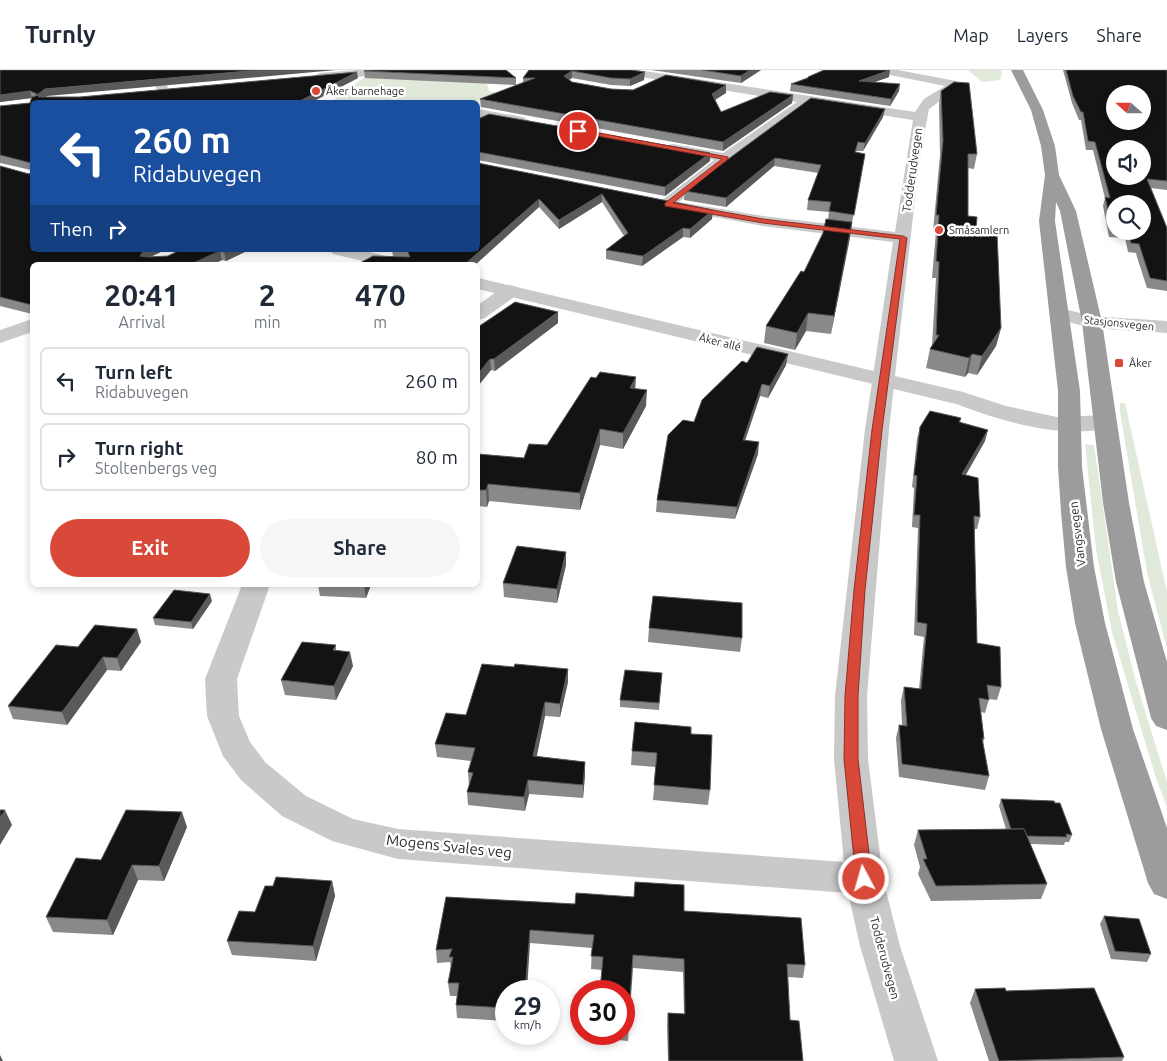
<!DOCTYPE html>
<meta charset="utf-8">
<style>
body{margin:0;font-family:Ubuntu,sans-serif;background:#f6f6f7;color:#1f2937;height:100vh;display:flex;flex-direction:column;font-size:19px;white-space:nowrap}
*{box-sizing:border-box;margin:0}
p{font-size:16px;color:#747a83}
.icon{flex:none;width:28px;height:28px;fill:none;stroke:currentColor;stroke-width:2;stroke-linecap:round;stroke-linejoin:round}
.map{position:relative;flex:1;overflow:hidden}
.sheet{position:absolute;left:30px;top:192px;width:450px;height:325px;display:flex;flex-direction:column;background:#fff;border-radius:8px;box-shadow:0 2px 8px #0003}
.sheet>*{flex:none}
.hud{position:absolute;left:30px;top:30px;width:450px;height:152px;border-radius:8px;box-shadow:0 2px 8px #0003;background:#1a4fa0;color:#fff;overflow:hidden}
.needle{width:32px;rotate:291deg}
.tools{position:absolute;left:1106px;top:15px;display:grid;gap:10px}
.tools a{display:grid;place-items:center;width:45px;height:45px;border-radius:50%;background:#fff;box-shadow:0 2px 8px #0003;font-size:25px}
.speed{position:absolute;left:495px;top:910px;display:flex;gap:10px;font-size:25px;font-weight:700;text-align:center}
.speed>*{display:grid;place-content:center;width:65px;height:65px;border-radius:50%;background:#fff;box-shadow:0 2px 8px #0003;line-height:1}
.speed small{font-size:12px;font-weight:400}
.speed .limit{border:8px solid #d22;background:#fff;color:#111}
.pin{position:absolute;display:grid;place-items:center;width:42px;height:42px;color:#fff;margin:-21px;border:2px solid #fff;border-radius:50%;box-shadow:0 1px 5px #0007}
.me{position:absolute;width:55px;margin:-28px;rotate:354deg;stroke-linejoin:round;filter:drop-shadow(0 0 4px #0008)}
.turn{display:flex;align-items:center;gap:18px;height:105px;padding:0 20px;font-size:22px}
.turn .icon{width:65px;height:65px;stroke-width:2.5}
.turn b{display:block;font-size:35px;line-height:42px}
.then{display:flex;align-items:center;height:48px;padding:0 20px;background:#0003;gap:10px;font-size:19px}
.eta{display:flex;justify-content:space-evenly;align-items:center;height:85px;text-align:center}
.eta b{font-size:30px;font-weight:600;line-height:35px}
.action{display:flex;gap:10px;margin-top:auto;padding:10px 20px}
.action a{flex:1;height:58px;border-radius:30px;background:#d94939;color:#fff;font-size:20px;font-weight:600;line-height:58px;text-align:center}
.action a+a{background:#f6f6f7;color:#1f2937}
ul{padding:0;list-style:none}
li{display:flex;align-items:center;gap:15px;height:68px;margin:0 10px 8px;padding:0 10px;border:2px solid #e0e1e3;border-radius:8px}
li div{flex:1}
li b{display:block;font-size:19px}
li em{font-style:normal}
header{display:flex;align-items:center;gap:30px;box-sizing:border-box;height:70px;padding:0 25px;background:#fff;border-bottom:1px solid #e0e1e3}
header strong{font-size:24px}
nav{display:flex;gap:28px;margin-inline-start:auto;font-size:18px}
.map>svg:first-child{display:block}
.green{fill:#e0e9da}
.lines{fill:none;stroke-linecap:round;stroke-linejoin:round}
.minor{fill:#c9c9c9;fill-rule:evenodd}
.tertiary{fill:#c9c9c9;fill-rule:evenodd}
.trunk{fill:#9c9c9c;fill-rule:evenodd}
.wall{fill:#898989;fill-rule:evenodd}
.shaded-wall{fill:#5a5a5a}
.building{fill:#131313;stroke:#5a5a5a;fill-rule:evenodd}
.route{fill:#d94939;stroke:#8d2f25}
.poi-dot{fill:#d94939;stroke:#fff;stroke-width:2}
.labels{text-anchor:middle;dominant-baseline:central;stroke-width:5;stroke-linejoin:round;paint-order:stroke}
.far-poi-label{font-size:11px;fill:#2c2c2c;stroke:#fff;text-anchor:start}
.far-street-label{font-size:11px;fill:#2c2c2c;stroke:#fff}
.street-label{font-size:12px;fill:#2c2c2c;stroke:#fff}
.near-street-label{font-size:15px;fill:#2c2c2c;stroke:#fff}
</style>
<header>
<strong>Turnly</strong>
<nav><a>Map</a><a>Layers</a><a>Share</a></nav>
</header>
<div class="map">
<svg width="1167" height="991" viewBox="0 0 1167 991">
<rect width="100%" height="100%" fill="#fff"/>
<g class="green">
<polygon points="410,0 486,10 489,21 499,23 477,32 331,32 370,3"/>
<polygon points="968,0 1001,0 1002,4 1000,10 982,12"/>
<polygon points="1120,333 1125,333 1167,522 1167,579 1147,502 1120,342"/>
<polygon points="1085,374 1094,375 1118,541 1136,612 1167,712 1167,737 1156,708 1112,562 1096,479"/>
</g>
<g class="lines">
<g class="minor">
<polygon points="151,0 163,0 168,19 191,29 193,32 178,32 158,24"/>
<polygon points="357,0 401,0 395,3 319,11 313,7 319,3"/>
<path d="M610,0H638L915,42L924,29L945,16L880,3L874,0H898L956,11L962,15L929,39L919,93L889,359L867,626L868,689L883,809L900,876L938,991H894L860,876L848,823L398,789L332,771L282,746L241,710L223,686L207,646L205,609L242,515H270L237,609L239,646L250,672L265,692L306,726L353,749L398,759L844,792L834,689L835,626L865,359L893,172L763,156L661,137L659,134L661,131L714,90L668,81L666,78L668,75L673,74L723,83L797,32L616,3ZM810,34L913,50L895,162L763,146L679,132L731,91Z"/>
<polygon points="478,39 523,47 530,51 523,55 478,47"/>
<polygon points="510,215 517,217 519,221 517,225 485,248 478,250 478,235 503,217"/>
<polygon points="1060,238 1092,246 1167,251 1167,263 1092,258 1053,248 1050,244 1053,240"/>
<polygon points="32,249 32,262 0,273 0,260"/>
</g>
<g class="tertiary">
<polygon points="330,180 361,180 407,191 410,195 379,195 333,184"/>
<path d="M478,208L963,322L1006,336L1057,347L1106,345L1114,347L1117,352L1114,357C1061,370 1005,352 956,334L478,219Z"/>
</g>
<polygon class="trunk" points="1011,0 1023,0 1043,40 1055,76 1059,105 1076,141 1102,252 1129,433 1144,512 1167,592 1167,660 1156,656 1151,648 1116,512 1103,433 1082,252 1060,141 1056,132 1055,151 1080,321 1082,397 1094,497 1105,553 1133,659 1167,758 1167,829 1154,824 1148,813 1101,659 1075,553 1066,497 1061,442 1058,397 1058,321 1039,151 1045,105 1041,76 1031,40"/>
</g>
<g class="wall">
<polygon points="0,0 47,26 46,27 80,27 358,8 312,32 32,32 165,180 150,187 168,186 180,180 249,180 226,191 222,190 211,195 32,195 32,244 0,236 0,96 29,104 31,102 31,100 0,93 0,36 30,33 31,28 0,32"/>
<polygon points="529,0 631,0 644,10 630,16 611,15 572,8 569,10 572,12 611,19 726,23 715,30 721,42 793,25 792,33 723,81 481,37 480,29 523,13 523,8"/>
<polygon points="651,0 761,0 741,13"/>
<path d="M1063,0H1167V120L1151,118L1167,158V221L1147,218L1137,187L1136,183L1128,182L1125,168L1109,167L1103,136L1105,128L1093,80H1086L1081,50H1079L1072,33ZM1115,134L1142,161H1115Z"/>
<polygon points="364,1 516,8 516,15 365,8"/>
<polygon points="808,7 889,7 874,12 899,21 890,36 790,21 791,14 807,8"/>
<polygon points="941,21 977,84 974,99 968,98 968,146 976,160 1001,258 996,276 977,305 968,303 965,307 926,298 930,279 932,275 936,208 932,208 936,161 933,161 940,85 939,34"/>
<polygon points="883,47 863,81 857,81 856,82 865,84 831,264 806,261 795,280 764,273 766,256 804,202 823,163 828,149 829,142 807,140 808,130 818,103 774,96 726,137 684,130 685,121"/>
<polygon points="478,49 710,83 710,91 665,126 478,90"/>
<polygon points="478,93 712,149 690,168 683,167 642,196 606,189 606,180 624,166 602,132 559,159 539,137 475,195 393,186 392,180 478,180"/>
<polygon points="558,253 495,301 491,300 478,316 478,257"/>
<polygon points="788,284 786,295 768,328 760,326 745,371 758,384 735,449 656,442 657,430 694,352 747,293"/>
<polygon points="635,319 646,336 623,379 600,375 580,440 489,431 487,437 478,436 478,384 524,388 547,375"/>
<polygon points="961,348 960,353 985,371 966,405 980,447 977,459 974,459 977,573 1001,617 997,630 989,629 985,643 981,642 984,669 983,673 989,706 985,720 899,707 896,668 899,655 902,655 901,630 904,617 919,619 924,567 914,565 918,458 912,457 914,418 912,417 917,369 920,357"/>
<polygon points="566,495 557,533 504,527 503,513"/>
<polygon points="318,515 371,515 366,528 320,526"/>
<polygon points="212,531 193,559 155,555 153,548"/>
<polygon points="649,558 742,568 740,582 648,572"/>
<polygon points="137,559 141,572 121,601 107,600 67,655 13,649 8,636 78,577"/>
<polygon points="336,575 336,580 353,596 336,630 285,625 281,610"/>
<polygon points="662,603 659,640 620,637 620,630"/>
<polygon points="568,612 560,647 545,646 536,686 585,692 585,705 583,728 529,724 525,741 468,735 467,722 469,716 468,702 471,691 437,687 435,674 466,645"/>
<polygon points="691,664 710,720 708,735 653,730 656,697 631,695 632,681"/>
<polygon points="1001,729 1055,733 1072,765 1069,772 1065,772 1064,775 1030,774 1047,814 1041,829 931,831 918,804 920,797 914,775 918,760 1006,759 999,736"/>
<polygon points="187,757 164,811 138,810 113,865 53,862 46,847 101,790"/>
<polygon points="332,811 335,826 316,891 232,885 227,871 255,842 273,816"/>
<polygon points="446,827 684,841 805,895 803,908 788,907 790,950 803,991 668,991 667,956 668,943 684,944 683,902 633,898 628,971 597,968 597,964 624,964 624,921 602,900 591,899 592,878 530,873 506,921 506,951 457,948 456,935 457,926 450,926 448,913 451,898 450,892 437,893 436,880"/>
<polygon points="1104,846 1151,884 1147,892 1111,889 1100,854"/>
<polygon points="975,919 1006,921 1124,987 1122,991 989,991 970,933"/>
</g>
<g class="shaded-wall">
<polygon points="260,0 336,0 47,26 39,32 37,25 45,19"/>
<polygon points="750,0 761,0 741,13 741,6"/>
<polygon points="890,0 889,7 858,18 859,11"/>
<polygon points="572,1 572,8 564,13 564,6"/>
<polygon points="357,2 358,8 312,32 298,32"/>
<polygon points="645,2 644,10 630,16 630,9"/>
<polygon points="900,14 899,21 890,36 891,29"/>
<polygon points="726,15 726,23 711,32 712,24"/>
<polygon points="30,21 32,28 0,32 0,25"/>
<polygon points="793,25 792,33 723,81 723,72"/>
<polygon points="885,39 883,47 863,81 865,73"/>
<polygon points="710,83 710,91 665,126 665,117"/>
<polygon points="775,88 774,96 726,137 726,128"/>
<polygon points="602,124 602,132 559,159 559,150"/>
<polygon points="539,129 539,137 475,195 464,195"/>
<polygon points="713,140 712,149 690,168 690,159"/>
<polygon points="852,152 850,168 831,264 834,246"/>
<polygon points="683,158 683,167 642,196 643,186"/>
<polygon points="144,180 165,180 146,189 140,186"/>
<polygon points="228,180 249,180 226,191 224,182"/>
<polygon points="220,181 222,190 211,195 189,195"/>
<polygon points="558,242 558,253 495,301 494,289"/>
<polygon points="808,243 806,261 795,280 797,263"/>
<polygon points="1001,258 996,276 977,305 982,286"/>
<polygon points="788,284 786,295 768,328 770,316"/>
<polygon points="972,284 968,303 965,307 969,288"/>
<polygon points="490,289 491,300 478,316 478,304"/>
<polygon points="636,307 635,322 630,318"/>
<polygon points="762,314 760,326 741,382 743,370"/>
<polygon points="647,320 646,336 623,379 623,363"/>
<polygon points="600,359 600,375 580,440 580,423"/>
<polygon points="988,360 985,371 959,416 962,404"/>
<polygon points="759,372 758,384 735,449 737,437"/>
<polygon points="488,414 489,431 487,437 486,420"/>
<polygon points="566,482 566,495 557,533 557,519"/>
<polygon points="364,515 371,515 366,528"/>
<polygon points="210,524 212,531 193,559 191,552"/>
<polygon points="137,559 141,572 121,601 117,588"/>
<polygon points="350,582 353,596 336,630 334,616"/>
<polygon points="103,587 107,600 67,655 62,642"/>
<polygon points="568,599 568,612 560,647 560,634"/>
<polygon points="545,632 545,646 534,700 533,686"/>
<polygon points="585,692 585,705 583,728 583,715"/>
<polygon points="528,710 529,724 525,741 524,727"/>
<polygon points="5,740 12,755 0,775 0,748"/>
<polygon points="182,742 187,757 164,811 159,796"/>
<polygon points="132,795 138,810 113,865 107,850"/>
<polygon points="332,811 335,826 316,891 313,876"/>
<polygon points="530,860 530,873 527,921 525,921"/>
<polygon points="0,985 3,991 0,991"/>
</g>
<g class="building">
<polygon points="0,0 260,0 45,19 37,25 39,27 80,27 357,2 298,32 32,32 32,180 144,180 140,186 148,187 168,186 180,180 228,180 224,182 220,181 189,195 32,195 32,235 0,227 0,96 29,104 31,102 31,93 0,85 0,36 30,33 32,27 36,26 37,24 30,21 0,25"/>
<polygon points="374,0 506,0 516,8 364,1"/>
<polygon points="529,0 631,0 645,2 630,9 611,8 572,1 564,6 572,12 611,19 633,20 666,5 726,15 712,24 721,42 770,22 793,25 723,72 480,29 535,8 523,8"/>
<polygon points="702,0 750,0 741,6"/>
<polygon points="824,0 890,0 859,11 900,14 891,29 791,14 808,8 808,7"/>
<path d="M1066,0H1167V111L1147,109L1167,158V211L1150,208L1139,174L1131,173L1128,161H1142V134H1115V158H1112L1105,127L1110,128L1095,72L1088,71L1083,42H1081L1073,26ZM1115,24H1142V51H1115ZM1115,79H1142V106H1115Z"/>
<polygon points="954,12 969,13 977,84 968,84 968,146 977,147 976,160 997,162 1001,258 982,286 972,284 969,288 930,279 939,265 936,265 939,192 936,191 939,145 936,145 943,71 941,21"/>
<polygon points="811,28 885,39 865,73 858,72 855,82 865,84 854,145 829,141 831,132 808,130 821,95 775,88 726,128 685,121"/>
<polygon points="489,44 710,83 665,117 478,82 478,49"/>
<polygon points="478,93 713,140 690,159 683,158 643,186 606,180 628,163 602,124 559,150 539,129 464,195 356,195 373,186 410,187 407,180 478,180"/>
<polygon points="826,149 852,152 834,246 808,243 797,263 766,256 801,201 804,202 823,163"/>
<polygon points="515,232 558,242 494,289 490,289 478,304 478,257"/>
<polygon points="757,277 788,284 770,316 762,314 743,370 759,372 737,437 657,430 668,365 683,350 694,352 702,330 742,291 747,293"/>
<polygon points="600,302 636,307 630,318 647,320 623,363 600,359 580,423 488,414 486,420 478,420 478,384 524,388 529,374 547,375 591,307 596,308"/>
<polygon points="930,341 961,348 959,352 988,360 962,404 978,408 980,447 974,446 977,573 1000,577 1001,617 987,615 989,630 979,628 984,669 982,668 989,706 902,694 899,655 907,656 904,617 921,619 927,554 917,552 920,445 914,445 917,406 914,405 920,357"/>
<polygon points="517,476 566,482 557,519 503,513"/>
<polygon points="174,520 210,524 191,552 153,548"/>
<polygon points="653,526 742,533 742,568 649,558"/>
<polygon points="95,555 137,559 117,588 103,587 62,642 8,636 56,575 78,577"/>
<polygon points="302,572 336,575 333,580 350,582 334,616 281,610"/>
<polygon points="482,594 514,597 515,594 568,599 560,634 545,632 533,686 585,692 583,715 528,710 524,727 467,722 473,703 468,702 475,678 435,674 446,643 466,645"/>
<polygon points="625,600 662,603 659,633 620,630"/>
<polygon points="635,652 691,657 691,664 712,665 710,720 654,715 657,683 632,681"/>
<polygon points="1001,729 1054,731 1055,733 1060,733 1072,765 1066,764 1067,767 1027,766 1024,759 1011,759"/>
<polygon points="0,740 5,740 0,748"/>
<polygon points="126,740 182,742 159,796 132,795 107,850 46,847 76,788 101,790"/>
<polygon points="1024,759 1047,814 936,816 923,789 927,789 918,760"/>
<polygon points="276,807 332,811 313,876 227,871 239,841 255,842 265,816 273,816"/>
<polygon points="635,812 684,815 684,841 801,848 805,895 787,894 790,950 799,951 803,991 669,991 668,943 685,944 684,889 633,885 628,958 624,958 624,921 600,921 603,887 591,886 594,865 530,860 525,921 506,921 506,938 456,935 459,913 448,913 453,887 449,887 452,879 436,880 446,827 575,834 576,823 634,827"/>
<polygon points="1104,846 1139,849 1151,884 1115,881"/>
<polygon points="1005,918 1006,921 1094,918 1124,987 999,991 975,919"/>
</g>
<polygon class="route" points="578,59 728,87 728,89 673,133 763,149 903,166 907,168 882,360 865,520 858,626 858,689 872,809 870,813 864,815 858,813 856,809 844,689 845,626 854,520 872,360 900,169 763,153 665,136 665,133 722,89 576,62"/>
<g class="poi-dot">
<circle cx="316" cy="21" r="5"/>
<circle cx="939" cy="160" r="5"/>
<rect x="1114" y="288" width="10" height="10" rx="2.5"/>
</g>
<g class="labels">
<g class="far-poi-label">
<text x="326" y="21">Åker barnehage</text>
<text x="949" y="160">Småsamlern</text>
<text x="1129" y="293">Åker</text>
</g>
<g class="far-street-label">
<text transform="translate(1119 253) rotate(6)">Stasjonsvegen</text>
<text transform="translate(720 272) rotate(14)">Åker allé</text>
</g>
<g class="street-label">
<text transform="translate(912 100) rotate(-82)">Todderudvegen</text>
<text transform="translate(1077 464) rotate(-97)">Vangsvegen</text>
<text transform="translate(885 888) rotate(75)">Todderudvegen</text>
</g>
<g class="near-street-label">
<text transform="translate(449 776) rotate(6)">Mogens Svales veg</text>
</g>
</g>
</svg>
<div class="tools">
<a><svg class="needle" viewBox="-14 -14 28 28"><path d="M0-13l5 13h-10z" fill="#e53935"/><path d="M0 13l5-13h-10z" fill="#747a83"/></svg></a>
<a><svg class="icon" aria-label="sound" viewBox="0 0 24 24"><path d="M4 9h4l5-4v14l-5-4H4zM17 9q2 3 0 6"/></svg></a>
<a><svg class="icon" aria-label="search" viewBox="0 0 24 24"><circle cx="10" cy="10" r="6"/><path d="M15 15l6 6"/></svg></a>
</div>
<div class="speed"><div>29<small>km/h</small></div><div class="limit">30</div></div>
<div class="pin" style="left:578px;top:61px;background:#d93025"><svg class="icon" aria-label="arrive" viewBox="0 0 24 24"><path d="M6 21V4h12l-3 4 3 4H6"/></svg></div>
<svg class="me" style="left:864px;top:809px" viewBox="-20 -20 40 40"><circle r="17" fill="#d94939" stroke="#fff" stroke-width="3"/><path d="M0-11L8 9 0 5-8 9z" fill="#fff"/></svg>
<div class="hud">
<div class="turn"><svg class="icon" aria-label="left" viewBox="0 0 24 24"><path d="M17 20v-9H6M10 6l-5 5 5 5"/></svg><div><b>260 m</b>Ridabuvegen</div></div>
<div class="then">Then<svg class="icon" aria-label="right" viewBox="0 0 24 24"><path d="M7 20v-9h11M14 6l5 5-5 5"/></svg></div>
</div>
<section class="sheet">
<div class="eta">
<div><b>20:41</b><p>Arrival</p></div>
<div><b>2</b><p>min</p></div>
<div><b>470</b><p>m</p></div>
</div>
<ul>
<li><svg class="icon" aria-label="left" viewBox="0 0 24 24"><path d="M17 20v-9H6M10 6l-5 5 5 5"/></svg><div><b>Turn left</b><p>Ridabuvegen</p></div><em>260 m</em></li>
<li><svg class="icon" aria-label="right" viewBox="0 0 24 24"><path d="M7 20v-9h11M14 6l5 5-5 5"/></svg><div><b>Turn right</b><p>Stoltenbergs veg</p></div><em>80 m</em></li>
</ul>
<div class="action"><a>Exit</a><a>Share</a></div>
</section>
</div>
